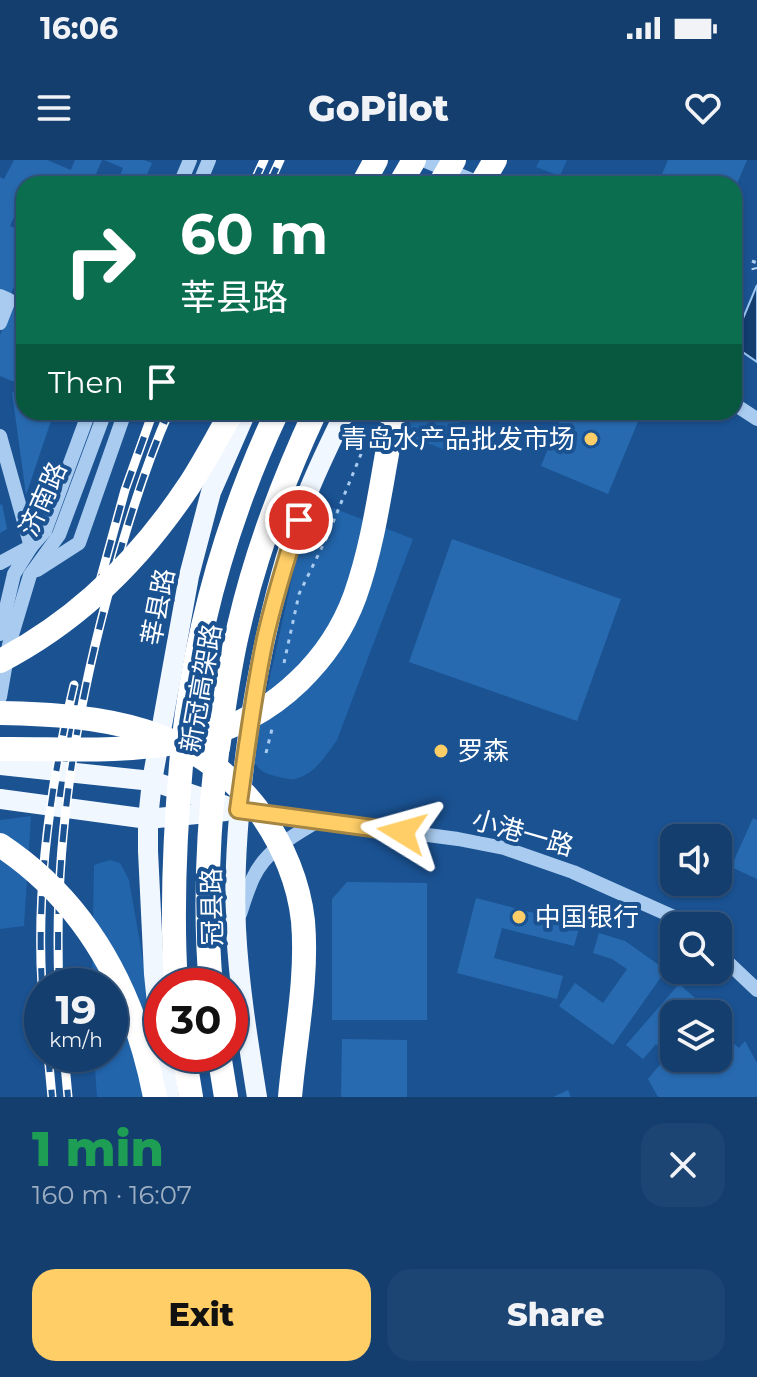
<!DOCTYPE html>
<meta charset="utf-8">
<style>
body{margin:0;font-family:Montserrat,"Noto Sans SC",sans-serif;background:#1d4573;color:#f1f3f6;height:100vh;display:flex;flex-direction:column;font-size:30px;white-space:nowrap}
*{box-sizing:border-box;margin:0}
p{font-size:26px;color:#9daec2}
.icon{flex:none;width:44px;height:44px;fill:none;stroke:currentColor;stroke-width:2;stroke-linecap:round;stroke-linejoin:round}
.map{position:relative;height:937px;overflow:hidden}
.panel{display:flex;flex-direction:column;background:#143e6e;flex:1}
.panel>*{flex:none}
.top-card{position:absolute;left:16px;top:16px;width:726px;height:244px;border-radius:24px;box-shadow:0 2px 6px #0004,0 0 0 2px #335781;background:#0b6e4f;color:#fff;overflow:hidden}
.tools{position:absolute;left:660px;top:664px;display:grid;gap:16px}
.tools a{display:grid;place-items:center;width:72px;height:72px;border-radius:16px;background:#143e6e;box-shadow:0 2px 6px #0004,0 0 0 2px #335781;font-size:40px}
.speed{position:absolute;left:24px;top:808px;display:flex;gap:16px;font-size:40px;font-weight:700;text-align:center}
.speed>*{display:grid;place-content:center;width:104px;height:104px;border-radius:50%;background:#143e6e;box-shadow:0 2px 6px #0004,0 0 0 2px #335781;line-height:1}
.speed small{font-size:20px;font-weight:400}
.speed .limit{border:12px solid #d22;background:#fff;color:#111}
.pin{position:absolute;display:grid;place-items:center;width:68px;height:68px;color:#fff;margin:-34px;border:4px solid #fff;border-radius:50%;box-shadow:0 2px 8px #0007}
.me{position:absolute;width:88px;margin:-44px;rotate:278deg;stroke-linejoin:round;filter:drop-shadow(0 0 6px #0008)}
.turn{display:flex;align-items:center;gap:28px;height:168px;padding:0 32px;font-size:36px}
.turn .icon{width:104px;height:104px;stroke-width:2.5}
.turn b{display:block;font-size:56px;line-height:68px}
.then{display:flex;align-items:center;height:76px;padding:0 32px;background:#0003;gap:16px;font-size:30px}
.round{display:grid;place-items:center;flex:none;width:84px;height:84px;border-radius:24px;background:#1d4573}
.summary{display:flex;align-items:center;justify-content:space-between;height:136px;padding:0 32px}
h1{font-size:48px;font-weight:800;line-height:60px;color:#1e9e55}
.cta{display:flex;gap:16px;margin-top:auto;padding:16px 32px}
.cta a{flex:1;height:92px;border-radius:24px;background:#ffce67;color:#111;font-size:32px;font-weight:800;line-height:92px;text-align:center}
.cta a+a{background:#1d4573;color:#f1f3f6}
.status{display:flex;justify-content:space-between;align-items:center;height:56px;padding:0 40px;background:#143e6e;direction:ltr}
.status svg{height:22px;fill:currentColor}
header{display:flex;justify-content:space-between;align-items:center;height:104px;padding:0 32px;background:#143e6e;font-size:36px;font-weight:800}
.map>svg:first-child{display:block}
.green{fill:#2265ab}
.water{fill:#113d6f;stroke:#9cc7f1;stroke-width:2}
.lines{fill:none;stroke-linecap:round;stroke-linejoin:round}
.ferry{stroke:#b5d5f6;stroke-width:2;stroke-dasharray:10 8;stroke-linecap:butt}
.building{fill:#286ab0}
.path{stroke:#a9cbef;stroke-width:3;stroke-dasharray:4 6;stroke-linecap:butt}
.minor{stroke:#a9cbef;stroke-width:14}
.major{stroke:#f1f7ff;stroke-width:20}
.highway{stroke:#fff;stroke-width:24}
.rail-casing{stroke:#fff;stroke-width:9}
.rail{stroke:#1a5292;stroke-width:6;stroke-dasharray:18;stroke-linecap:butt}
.highway-bridge{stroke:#fff;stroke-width:24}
.route-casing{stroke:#a68643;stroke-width:20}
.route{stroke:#ffce67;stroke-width:14}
.poi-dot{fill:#ffce67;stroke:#1a5292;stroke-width:3}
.labels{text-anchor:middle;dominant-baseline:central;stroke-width:8;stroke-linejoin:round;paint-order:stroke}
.poi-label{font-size:26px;fill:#fff;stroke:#1a5292;text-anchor:start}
.street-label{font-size:26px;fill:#fff;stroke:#1a5292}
</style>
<div class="status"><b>16:06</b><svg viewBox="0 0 49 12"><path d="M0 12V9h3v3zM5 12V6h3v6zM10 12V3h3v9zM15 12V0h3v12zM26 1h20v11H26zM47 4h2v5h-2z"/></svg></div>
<header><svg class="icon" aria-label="menu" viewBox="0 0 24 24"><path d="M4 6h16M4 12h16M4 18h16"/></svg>GoPilot<svg class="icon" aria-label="heart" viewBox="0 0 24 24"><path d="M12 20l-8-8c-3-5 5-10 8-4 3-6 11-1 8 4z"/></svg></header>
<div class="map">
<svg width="757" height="937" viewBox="0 0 757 937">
<rect width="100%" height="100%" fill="#1a5292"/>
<g class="green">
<polygon points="540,0 567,0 560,16 536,7"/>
<polygon points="413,252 464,252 448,291 406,275"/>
<path d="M310,339L413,379L337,580C326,595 315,615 294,619C289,620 280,617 275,616C262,613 256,608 252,596Z"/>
<polygon points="31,656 24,766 0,769 0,660"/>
<polygon points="110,700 120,703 129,720 167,937 97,937 94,894 110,894 110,826 92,826 94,705"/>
</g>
<polygon class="water" points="757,125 757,202 734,186 734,180"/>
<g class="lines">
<polyline class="ferry" points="734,113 757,108"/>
</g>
<g class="building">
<polygon points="14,0 47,0 71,10 75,0 102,0 93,21 101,24 37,24 30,21 29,24 24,24 24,35 10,66 24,72 24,100 11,134 0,130 0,17 4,19"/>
<polygon points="104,0 144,0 152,3 143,24 117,24 123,8"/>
<polygon points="668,0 747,0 734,31 734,24 658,24"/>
<polygon points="24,116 24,182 15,203 24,206 24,226 0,216 0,175"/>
<polygon points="12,232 24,236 24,252 54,252 26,335"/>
<polygon points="563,252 642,252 608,334 541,306"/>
<polygon points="2,344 7,369 0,373 0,345"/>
<polygon points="452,379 621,439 577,561 409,502"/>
<polygon points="753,658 757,660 757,719 731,707"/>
<polygon points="347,722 427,723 427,860 332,860 332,739"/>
<polygon points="476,738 580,765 574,786 502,768 494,798 563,816 557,839 457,813"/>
<polygon points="599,773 625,781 666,810 613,885 559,846 575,823 603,843 627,809 612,799 593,793"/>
<polygon points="679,824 695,838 690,845 700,854 674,854 674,898 718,898 718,870 739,888 745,881 757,903 757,937 658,937 648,919 668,895 656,884 643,899 626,885"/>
<polygon points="342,879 407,880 407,937 341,937"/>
<polygon points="568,930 571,937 553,937"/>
</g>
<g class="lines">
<g class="path">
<polyline points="752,101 757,103"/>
<polyline points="284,503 299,434 327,377 366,282"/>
<polyline points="266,593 272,569"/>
</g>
<g class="minor">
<polyline points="423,0 474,21"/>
<polyline points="180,24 190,0"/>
<polyline points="199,24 209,0"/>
<polyline points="0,136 9,140 0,163"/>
<polyline points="734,244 757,259"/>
<polyline points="0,276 31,387"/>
<polyline points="0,403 28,388"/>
<polyline points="37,410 79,383 125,252"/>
<polyline points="0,474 14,414 31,387 45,371 89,252"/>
<polyline points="0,537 9,485 30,415 59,375 105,252"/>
<polyline points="261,653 458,679 504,688 573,712 685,762 689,766"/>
<path d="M240,754C244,742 248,729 253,718C266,690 293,676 318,661"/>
<polyline points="718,793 757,830"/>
</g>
<g class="major">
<polyline points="0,605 152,621 226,646"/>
<polyline points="0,639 148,659 226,651"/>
<polyline points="162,891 154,814 148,691 148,659 152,621 189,416 211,332 246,252"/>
<polyline points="163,894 169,937"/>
<path d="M257,937C248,881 239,826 236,769C233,706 239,643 247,582C259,498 277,413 307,335C318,307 332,279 345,252"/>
</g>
<g class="highway">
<polyline points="363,24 376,0"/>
<polyline points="400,24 414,0"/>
<polyline points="481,24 495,0"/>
<path d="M183,584C196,469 228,356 277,252"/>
<path d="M218,588C224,547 229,506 239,466C256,392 283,321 315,252"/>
<polyline points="184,894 191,937"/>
</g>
<g class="rail-casing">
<g id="rail">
<polyline points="253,24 264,0"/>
<polyline points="269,24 280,0"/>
<polyline points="97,432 125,330 153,252"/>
<path d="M42,826C36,727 51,621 74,525"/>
<path d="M59,826C53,687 76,546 114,413C129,359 146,304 169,252"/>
<polyline points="48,894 52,937"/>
<polyline points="64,894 68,937"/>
</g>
</g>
<use href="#rail" class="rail"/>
<g class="highway-bridge">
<polyline points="440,24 454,0"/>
<path d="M0,501C77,461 140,399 188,327C204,303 217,277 232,252"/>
<path d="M0,553C102,555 196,565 261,654C283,685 299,723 303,761C308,819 295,879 290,937"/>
<path d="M0,589C108,588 214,603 299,521C324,497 343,469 355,436C376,377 382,313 395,252"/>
<path d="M0,685C89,744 135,834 155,937"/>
<path d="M176,826C171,744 175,665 183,584"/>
<path d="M211,826C204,749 208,670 217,593"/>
<polyline points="219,894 226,937"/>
</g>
</g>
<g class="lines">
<g class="route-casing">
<path id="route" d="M299,360C286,400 274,439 265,479C253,536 246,593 238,650L402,672"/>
</g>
<use href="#route" class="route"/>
</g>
<g class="poi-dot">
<circle cx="591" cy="279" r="8"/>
<circle cx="441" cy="591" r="8"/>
<circle cx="519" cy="757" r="8"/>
</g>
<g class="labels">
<g class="poi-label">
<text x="575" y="279" text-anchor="end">青岛水产品批发市场</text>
<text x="457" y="591">罗森</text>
<text x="535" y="757">中国银行</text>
</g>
<g class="street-label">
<text transform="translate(43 339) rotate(-66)">济南路</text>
<text transform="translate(158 447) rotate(-79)">莘县路</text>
<text transform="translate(201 528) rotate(-80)">新冠高架路</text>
<text transform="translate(523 673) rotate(16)">小港一路</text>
<text transform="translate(212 747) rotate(-91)">冠县路</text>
</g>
</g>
</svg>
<div class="tools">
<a><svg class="icon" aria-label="sound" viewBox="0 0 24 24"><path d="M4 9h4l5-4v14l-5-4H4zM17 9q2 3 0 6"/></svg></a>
<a><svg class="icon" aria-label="search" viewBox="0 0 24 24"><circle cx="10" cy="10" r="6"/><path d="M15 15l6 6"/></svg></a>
<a><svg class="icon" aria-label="layers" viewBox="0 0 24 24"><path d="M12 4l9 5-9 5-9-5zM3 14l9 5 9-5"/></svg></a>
</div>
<div class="speed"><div>19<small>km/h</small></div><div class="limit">30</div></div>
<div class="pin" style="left:299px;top:360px;background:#d93025"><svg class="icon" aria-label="arrive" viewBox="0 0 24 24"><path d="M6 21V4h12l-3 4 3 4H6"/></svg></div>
<svg class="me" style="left:402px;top:672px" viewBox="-20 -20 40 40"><path d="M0-17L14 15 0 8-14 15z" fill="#ffce67" stroke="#fff" stroke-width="4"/></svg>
<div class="top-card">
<div class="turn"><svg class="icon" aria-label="right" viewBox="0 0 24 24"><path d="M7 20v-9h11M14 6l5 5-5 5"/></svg><div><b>60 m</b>莘县路</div></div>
<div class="then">Then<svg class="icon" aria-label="arrive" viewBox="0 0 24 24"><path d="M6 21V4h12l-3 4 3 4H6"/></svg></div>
</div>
</div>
<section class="panel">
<div class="summary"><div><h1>1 min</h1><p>160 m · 16:07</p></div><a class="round"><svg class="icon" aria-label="close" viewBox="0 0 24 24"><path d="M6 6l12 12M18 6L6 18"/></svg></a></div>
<div class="cta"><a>Exit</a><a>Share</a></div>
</section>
